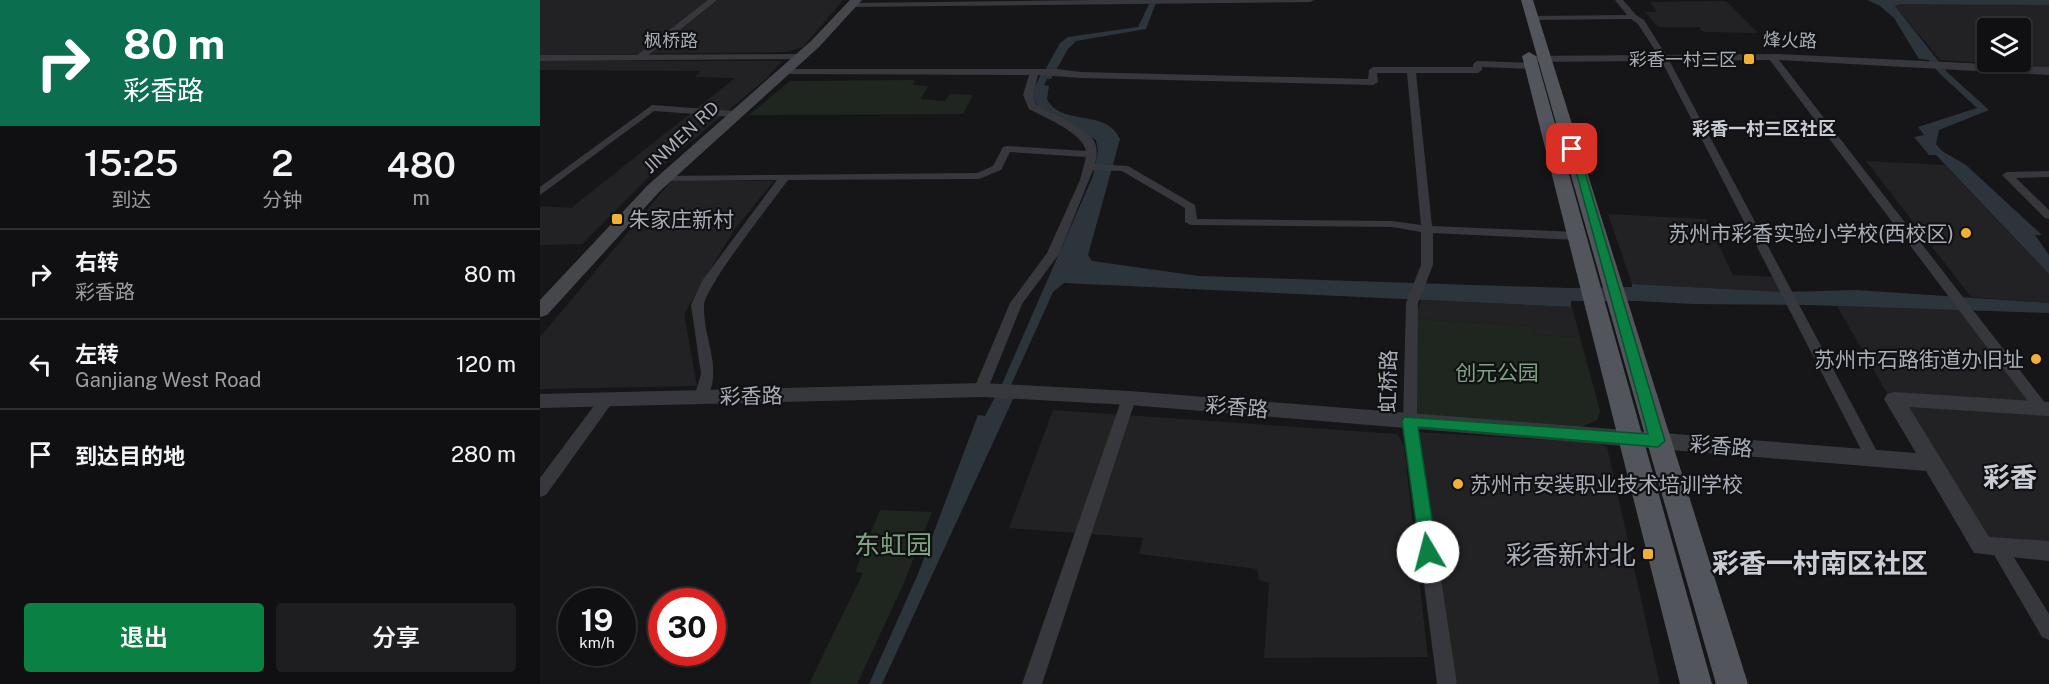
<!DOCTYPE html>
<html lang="zh">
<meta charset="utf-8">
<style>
body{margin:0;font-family:"Public Sans","Noto Sans SC",sans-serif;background:#1e1e20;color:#f1f3f6;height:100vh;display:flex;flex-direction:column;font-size:22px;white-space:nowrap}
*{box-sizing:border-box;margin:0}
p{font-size:20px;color:#9c9d9f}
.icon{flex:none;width:33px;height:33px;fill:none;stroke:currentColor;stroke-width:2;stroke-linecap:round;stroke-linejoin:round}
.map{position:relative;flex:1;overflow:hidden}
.sheet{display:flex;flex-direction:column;background:#101012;width:540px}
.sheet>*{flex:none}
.top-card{background:#0b6e4f;color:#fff;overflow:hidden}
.controls{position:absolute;left:1437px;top:18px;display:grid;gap:12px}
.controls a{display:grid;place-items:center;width:54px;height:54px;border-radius:6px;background:#101012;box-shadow:0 2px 4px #0004,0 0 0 2px #303032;font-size:30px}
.speed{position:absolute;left:18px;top:588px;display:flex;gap:12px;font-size:30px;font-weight:700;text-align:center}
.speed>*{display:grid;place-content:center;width:78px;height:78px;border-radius:50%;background:#101012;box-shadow:0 2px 4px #0004,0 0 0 2px #303032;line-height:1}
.speed small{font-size:15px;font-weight:400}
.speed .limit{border:9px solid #d22;background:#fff;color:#111}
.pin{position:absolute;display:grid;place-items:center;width:51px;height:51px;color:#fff;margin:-26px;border-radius:12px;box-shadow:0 3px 9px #0006}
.me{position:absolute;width:66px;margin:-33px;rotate:352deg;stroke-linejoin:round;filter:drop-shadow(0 0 4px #0008)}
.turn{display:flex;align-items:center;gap:21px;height:126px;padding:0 24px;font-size:27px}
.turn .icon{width:78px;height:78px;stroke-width:2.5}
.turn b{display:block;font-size:42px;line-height:51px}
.eta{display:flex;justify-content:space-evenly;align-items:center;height:102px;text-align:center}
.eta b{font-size:36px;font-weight:600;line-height:42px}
.primary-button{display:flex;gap:12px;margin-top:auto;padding:12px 24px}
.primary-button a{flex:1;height:69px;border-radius:6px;background:#0b8043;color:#fff;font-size:24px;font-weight:600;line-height:69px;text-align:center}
.primary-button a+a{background:#1e1e20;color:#f1f3f6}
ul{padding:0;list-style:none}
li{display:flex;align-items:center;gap:18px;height:90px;padding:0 24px;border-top:2px solid #303032}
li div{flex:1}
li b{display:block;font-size:22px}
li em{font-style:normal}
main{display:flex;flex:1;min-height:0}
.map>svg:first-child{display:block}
.built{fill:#222225;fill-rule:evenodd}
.green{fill:#1e261f}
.water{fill:#2c353c}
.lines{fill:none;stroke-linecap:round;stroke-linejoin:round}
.minor{fill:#37383d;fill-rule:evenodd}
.tertiary{fill:#37383d;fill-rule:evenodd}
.secondary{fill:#45474d;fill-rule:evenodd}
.primary{fill:#53555c;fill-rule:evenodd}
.route{fill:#0b8043;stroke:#07532c;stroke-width:1.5}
.poi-dot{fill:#f2b134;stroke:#111113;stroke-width:2}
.labels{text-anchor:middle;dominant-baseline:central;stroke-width:4.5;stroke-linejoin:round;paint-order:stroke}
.far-street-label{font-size:18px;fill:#a8adb8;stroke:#111113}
.far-poi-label{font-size:18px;fill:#a8adb8;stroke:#111113;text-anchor:end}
.far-neighbourhood-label{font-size:18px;font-weight:bold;fill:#c9ccd4;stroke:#111113}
.poi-label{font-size:21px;fill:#a8adb8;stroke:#111113;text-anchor:start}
.park-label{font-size:21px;fill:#7fa381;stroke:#111113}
.street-label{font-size:21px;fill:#a8adb8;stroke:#111113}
.near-park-label{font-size:26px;fill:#7fa381;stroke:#111113}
.near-poi-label{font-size:26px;fill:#a8adb8;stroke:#111113;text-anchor:end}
.district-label{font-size:27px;font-weight:bold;fill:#c9ccd4;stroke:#111113}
.near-neighbourhood-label{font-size:27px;font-weight:bold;fill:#c9ccd4;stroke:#111113}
</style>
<main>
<section class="sheet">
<div class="top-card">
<div class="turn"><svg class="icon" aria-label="right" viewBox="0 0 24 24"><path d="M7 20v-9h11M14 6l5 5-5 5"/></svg><div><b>80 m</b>彩香路</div></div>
</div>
<div class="eta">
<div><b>15:25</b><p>到达</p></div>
<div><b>2</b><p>分钟</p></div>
<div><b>480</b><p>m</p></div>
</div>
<ul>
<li><svg class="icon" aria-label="right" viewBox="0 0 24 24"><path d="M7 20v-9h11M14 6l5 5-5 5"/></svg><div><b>右转</b><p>彩香路</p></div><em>80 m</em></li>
<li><svg class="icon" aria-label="left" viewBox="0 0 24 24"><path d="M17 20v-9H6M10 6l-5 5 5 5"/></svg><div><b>左转</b><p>Ganjiang West Road</p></div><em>120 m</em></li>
<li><svg class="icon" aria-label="arrive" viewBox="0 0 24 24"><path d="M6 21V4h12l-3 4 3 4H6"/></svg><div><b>到达目的地</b></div><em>280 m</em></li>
</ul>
<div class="primary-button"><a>退出</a><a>分享</a></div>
</section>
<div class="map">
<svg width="1509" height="684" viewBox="0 0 1509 684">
<rect width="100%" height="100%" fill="#161618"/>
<g class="built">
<polygon points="0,0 303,0 263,47 247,52 0,55"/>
<polygon points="1186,1 1218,33 1163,32 1159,27 1118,27 1105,12 1117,12 1110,2"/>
<path d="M1423,3L1509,5V67L1400,60L1355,6L1360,4ZM1448,28H1480V62H1448Z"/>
<polygon points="0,61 242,61 227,78 111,175 42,244 0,245 0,206 31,208 195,78 155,77 161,71 0,70"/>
<polygon points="1326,161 1405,165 1509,274 1509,303 1431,297"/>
<polygon points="132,180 234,181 194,230 144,314 157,386 0,389 0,337"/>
<polygon points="1068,214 1166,219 1193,275 1237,277 1244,292 1092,284"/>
<polygon points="881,300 1032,307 1040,337 994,335 992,326 875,319"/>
<polygon points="1297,306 1421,310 1491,403 1509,404 1509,556 1438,551"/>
<polygon points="513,410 857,434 864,445 888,657 724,658 729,583 719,580 717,569 599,554 603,538 469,528"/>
<polygon points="878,432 1057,443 1067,447 1120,684 916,684"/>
</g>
<g class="green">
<polygon points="375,80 373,85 388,86 381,99 405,101 410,94 433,95 423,114 209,115 250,81"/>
<polygon points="875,319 992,326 994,335 1040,337 1060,411 1057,420 1039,428 874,415"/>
<polygon points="340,510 392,512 363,585 317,684 269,684 323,573 315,572"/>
</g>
<g class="water">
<polygon points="1327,0 1509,0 1509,5 1360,4 1355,6 1407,72 1449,110 1399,130 1396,144 1402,151 1426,165 1502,235 1495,235 1509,255 1509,274 1396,155 1389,155 1374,137 1384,135 1378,127 1437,108 1398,72 1389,60 1379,59 1354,18 1340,6"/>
<path d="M610,2L616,3L606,29L536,41L528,49L511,79H507L504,85L509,86L507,99C521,127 567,108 580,139L548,255L552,261L659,276L1028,288L1092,287V284L1244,292L1316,290L1509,303V313L1269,305L1153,304L1098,301H1031V307L524,283L513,292L471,385L479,386L342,684H329L378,574L438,415L445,416L462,384L553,176L558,151L556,140L498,109L492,93L501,74H503L520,43L528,37L598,27Z"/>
</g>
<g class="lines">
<g class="minor">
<polygon points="168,0 177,0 102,60 96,60 96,56"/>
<polygon points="557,0 774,0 770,2 311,7 307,5 311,3"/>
<polygon points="1075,0 1083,0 1096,15 1104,20 1128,58 1341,459 1338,463 1333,465 1328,463 1120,58 1098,24 1091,19 993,20 989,18 993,16 1087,15"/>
<polygon points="1229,55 1235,55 1506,404 1508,408 1506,412 1496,412 1229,59"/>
<path d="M937,61L991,63L995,66L991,69L942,67V70L938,73H876L892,226L1037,232L1043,236L1037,240L893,233V265L878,303L877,421L917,684H897L863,421L866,303L881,265V232L852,227L651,225L645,222V208L582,171L553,170L519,254L482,304L447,391L445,395H435L433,391L470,303L507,253L540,180L546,157L470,152L461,170L439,179L248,180C233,201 164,287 164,306C163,340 184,367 166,401H156L154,397L161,374L151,305L162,281L237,180L125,181L120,178L121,176L437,173L453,166L463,147L467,146L546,151C542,132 505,118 489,109L483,95L489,75L244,74L241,73V69H517L541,72L828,79L829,70L833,67H933V64ZM837,73H867L881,225L852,221L657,219L655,205L588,166L555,164C557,156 558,148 554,141C546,127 510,113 496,105L493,95L498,75L541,78L833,85L838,82Z"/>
<polygon points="112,105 195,111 200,114 195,117 114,111 0,195 0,187"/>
<polygon points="1509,171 1509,177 1476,178 1509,210 1509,219 1505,218 1462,175 1467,172"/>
<polygon points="589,393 594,394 596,398 502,684 482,684 582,398 584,394"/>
<polygon points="67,394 72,395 74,399 72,403 6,495 0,497 0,478 62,395"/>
<polygon points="1459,541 1465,543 1509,614 1509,640 1502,637 1453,553 1451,548 1453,543"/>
</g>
<g class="tertiary">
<polygon points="266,54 266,58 262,59 0,61 0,55"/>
<polygon points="1239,54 1509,67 1509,75 1239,60 989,62 983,59 989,56"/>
<polygon points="443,383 589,391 1376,453 1344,399 1347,394 1354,392 1509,402 1509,416 1369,407 1449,537 1509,541 1509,561 1434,553 1386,471 589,405 443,397 0,408 0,394"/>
</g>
<polygon class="secondary" points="310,0 322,0 279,47 120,191 7,315 0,317 0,300 108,185 271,41"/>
<g class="primary">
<polygon points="981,0 993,0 1208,684 1176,684"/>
<polygon points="989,52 996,56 1172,684 1140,684 982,56"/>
</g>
</g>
<polygon class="route" points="1029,146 1038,149 1125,441 1118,447 878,427 897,552 895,558 888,560 882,558 880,552 862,421 864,417 1108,434"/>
<g class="poi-dot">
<rect x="1203" y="53" width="12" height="12" rx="3"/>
<rect x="71" y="213" width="12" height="12" rx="3"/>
<circle cx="1426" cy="233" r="6"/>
<circle cx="1496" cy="359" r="6"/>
<circle cx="918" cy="484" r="6"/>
<rect x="1102" y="548" width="12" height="12" rx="3"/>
</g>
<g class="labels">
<g class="far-street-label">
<text x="131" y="40">枫桥路</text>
<text transform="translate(1250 40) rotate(2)">烽火路</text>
<text transform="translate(141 137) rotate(-43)">JINMEN RD</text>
</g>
<g class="far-poi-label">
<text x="1197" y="59">彩香一村三区</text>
</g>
<g class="far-neighbourhood-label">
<text x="1224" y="128">彩香一村三区社区</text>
</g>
<g class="poi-label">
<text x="89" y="219">朱家庄新村</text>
<text x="1414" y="233" text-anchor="end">苏州市彩香实验小学校(西校区)</text>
<text x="1484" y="359" text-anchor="end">苏州市石路街道办旧址</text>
<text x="930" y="484">苏州市安装职业技术培训学校</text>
</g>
<g class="park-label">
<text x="957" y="372">创元公园</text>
</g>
<g class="street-label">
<text transform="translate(848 381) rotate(-89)">虹桥路</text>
<text transform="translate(211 396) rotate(-1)">彩香路</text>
<text transform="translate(697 407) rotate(5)">彩香路</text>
<text transform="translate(1181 446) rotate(5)">彩香路</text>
</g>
<g class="near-park-label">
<text x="353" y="544">东虹园</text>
</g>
<g class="near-poi-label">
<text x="1096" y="554">彩香新村北</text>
</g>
<g class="district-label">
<text x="1470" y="477">彩香</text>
</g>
<g class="near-neighbourhood-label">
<text x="1280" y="563">彩香一村南区社区</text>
</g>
</g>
</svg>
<div class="controls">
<a><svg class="icon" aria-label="layers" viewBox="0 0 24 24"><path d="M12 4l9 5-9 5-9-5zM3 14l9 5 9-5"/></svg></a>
</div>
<div class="speed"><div>19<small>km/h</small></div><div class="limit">30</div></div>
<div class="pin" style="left:1032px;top:149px;background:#d93025"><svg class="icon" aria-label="arrive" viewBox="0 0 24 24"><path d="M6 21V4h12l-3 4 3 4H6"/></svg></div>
<svg class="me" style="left:888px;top:552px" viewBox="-20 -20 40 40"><circle r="19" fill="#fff"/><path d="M0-13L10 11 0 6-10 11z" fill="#0b8043"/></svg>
</div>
</main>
